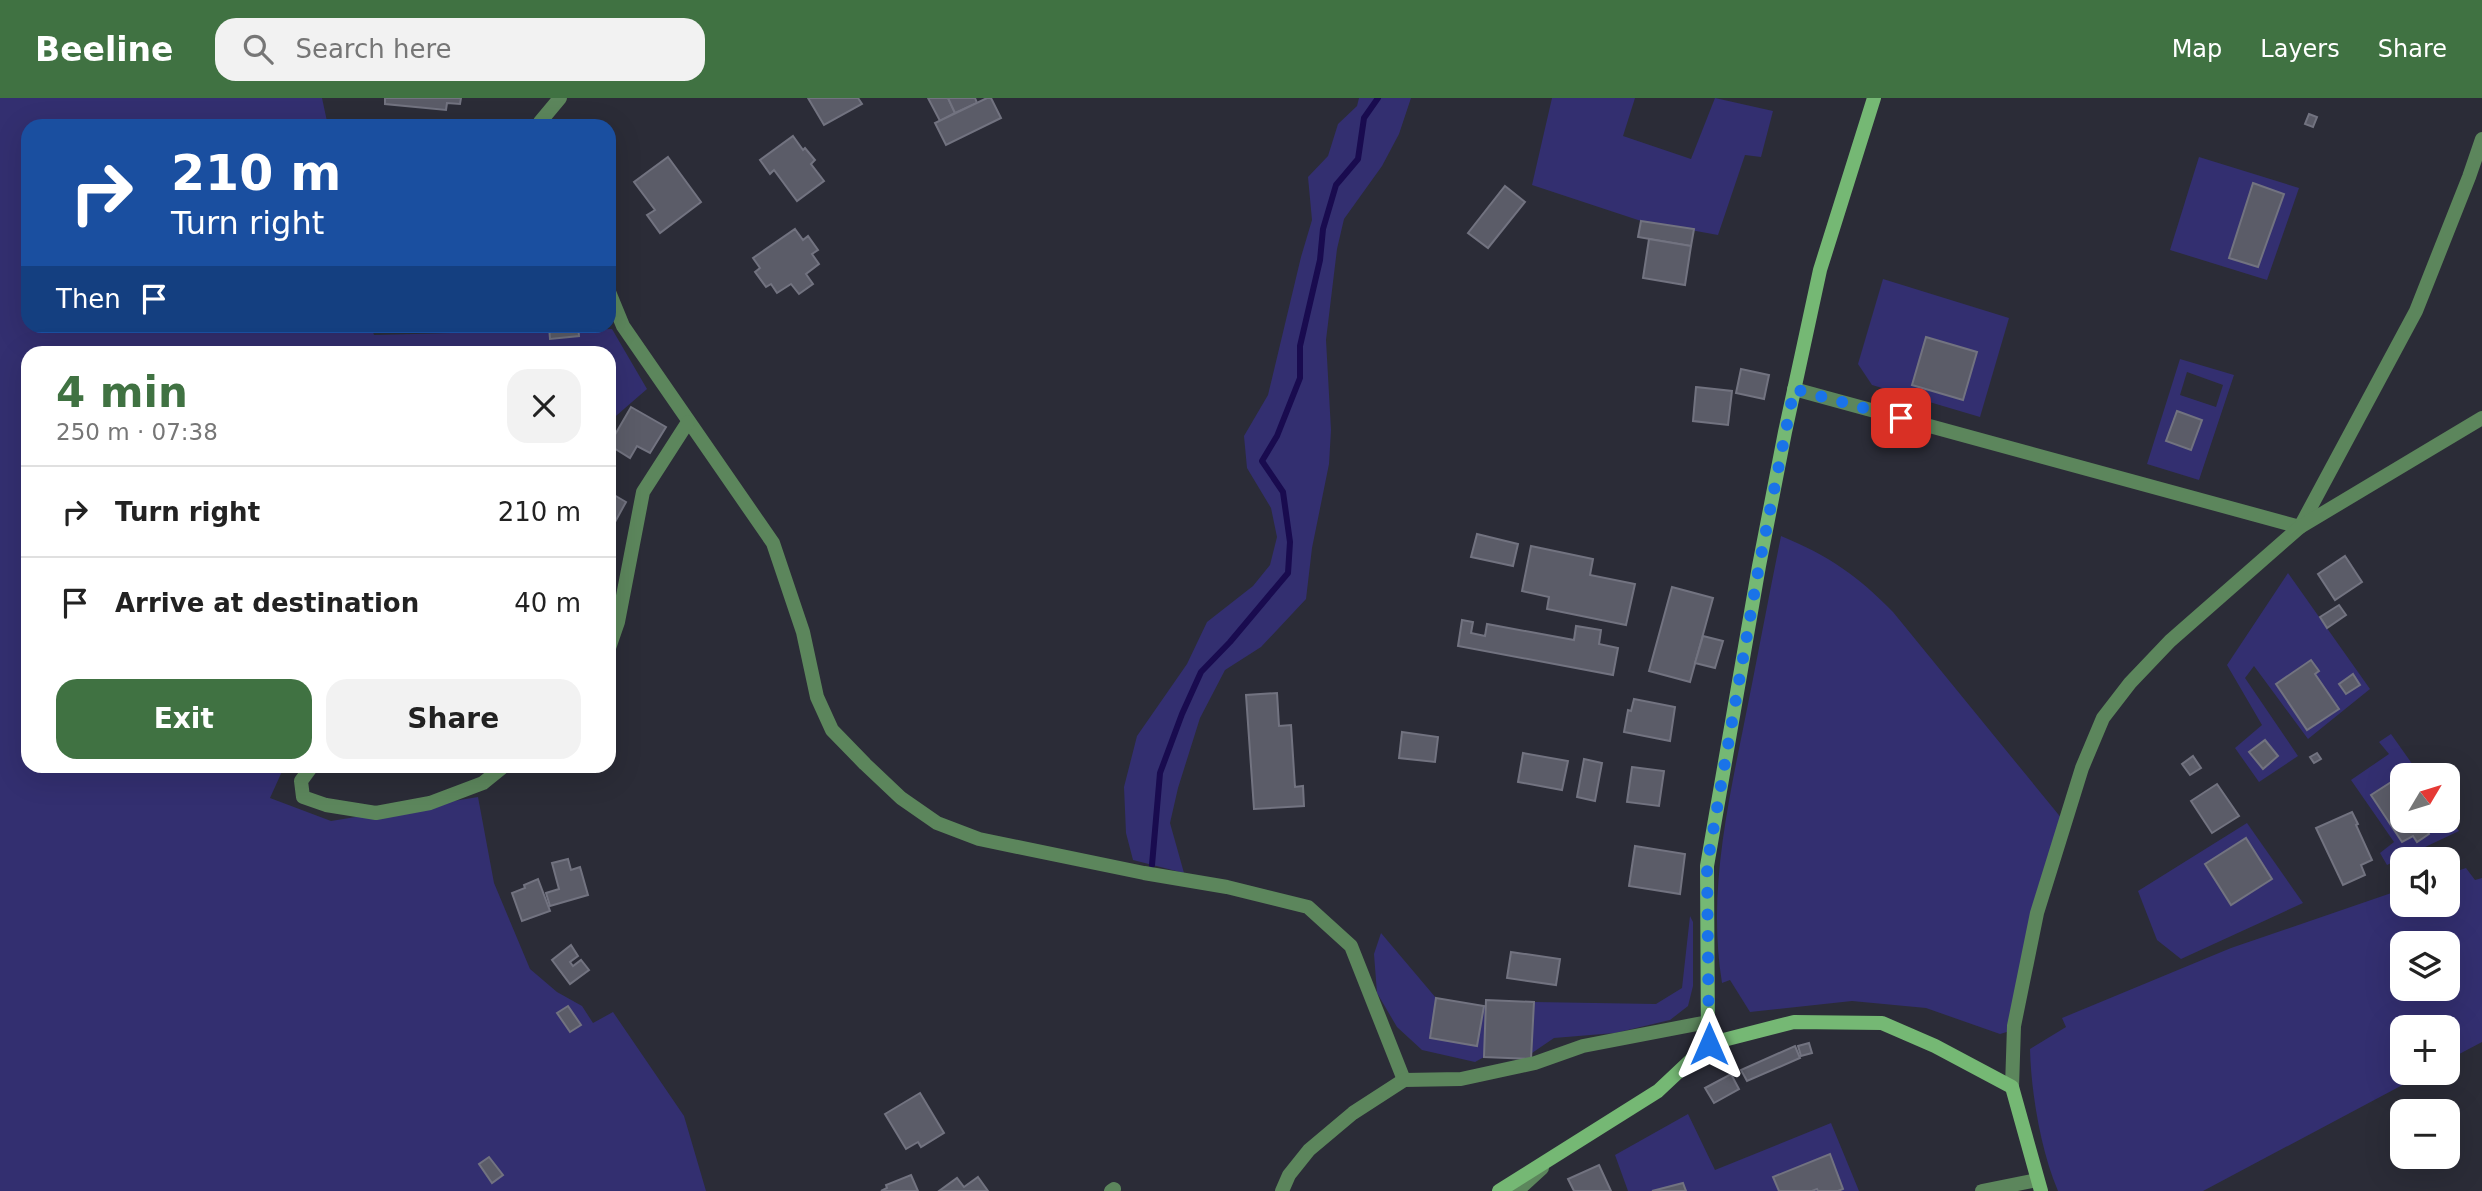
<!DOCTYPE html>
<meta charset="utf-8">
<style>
body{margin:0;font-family:"DejaVu Sans",sans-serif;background:#f2f2f2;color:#222;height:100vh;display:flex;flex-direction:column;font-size:26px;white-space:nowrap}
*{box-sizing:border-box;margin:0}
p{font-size:23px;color:#767676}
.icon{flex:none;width:38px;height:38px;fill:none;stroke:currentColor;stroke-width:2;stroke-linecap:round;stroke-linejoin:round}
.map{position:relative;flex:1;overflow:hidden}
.side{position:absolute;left:21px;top:248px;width:595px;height:427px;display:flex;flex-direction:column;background:#fff;border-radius:21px;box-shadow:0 7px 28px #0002}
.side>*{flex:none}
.hud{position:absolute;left:21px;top:21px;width:595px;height:214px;border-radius:21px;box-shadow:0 7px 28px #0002;background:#1a4fa0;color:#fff;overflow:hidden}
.needle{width:46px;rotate:52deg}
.buttons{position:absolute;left:2390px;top:665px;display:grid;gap:14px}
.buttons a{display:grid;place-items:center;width:70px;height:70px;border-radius:14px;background:#fff;box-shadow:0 7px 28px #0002;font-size:35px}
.pin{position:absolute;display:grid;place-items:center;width:60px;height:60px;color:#fff;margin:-30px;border-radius:14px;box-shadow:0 4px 10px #0006}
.me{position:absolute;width:77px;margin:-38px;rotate:0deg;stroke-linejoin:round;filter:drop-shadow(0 0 5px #0008)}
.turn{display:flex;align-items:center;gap:24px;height:147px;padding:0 35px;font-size:32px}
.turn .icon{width:91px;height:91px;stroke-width:2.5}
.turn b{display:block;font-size:49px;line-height:60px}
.then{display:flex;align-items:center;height:66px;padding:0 35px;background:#0003;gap:14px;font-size:26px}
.round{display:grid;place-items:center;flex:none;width:74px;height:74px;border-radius:21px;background:#f2f2f2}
.headline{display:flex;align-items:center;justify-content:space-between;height:119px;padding:0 35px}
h1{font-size:42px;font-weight:800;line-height:52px;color:#407242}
.button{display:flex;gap:14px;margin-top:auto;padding:14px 35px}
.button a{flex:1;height:80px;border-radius:21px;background:#407242;color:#fff;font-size:28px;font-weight:800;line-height:80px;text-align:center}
.button a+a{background:#f2f2f2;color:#222}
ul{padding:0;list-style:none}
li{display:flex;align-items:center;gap:21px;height:91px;padding:0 35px;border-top:2px solid #e0e0e0}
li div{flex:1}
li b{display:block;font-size:26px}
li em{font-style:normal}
header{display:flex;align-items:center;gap:42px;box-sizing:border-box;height:98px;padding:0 35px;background:#407242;color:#fff}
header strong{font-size:33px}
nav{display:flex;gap:38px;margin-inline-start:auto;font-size:24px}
.search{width:490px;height:63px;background:#f2f2f2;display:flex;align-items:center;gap:18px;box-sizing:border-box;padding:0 24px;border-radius:21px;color:#767676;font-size:26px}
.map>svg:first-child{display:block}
.green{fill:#332f70;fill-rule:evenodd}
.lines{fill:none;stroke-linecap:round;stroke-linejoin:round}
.stream{stroke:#190b4f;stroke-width:6}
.building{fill:#5b5c68;stroke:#727380;stroke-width:2}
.street{stroke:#5c865c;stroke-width:14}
.secondary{stroke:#75b874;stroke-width:14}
.route{stroke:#1a73e8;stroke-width:12;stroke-dasharray:0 21.6}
</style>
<header>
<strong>Beeline</strong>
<div class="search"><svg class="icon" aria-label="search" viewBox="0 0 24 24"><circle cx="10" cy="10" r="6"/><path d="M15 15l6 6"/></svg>Search here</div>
<nav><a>Map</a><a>Layers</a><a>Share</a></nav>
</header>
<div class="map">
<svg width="2482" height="1093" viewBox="0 0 2482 1093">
<rect width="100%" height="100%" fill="#2b2c37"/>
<g class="green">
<polygon points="0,0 322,0 328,28 28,28 28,228 371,228 374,237 612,231 647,291 609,324 609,256 28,256 28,668 284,669 270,700 331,723 478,699 494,785 530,871 557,894 582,908 593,925 613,914 684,1018 706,1093 0,1093"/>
<polygon points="1359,0 1411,0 1399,36 1382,68 1344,121 1337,151 1326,242 1331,332 1329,366 1312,450 1306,501 1261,549 1225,572 1200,620 1178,690 1170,725 1184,775 1133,762 1126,735 1124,689 1137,638 1187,566 1207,524 1253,488 1270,467 1277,439 1271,410 1247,370 1244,338 1268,297 1301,159 1312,122 1308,79 1328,58 1338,26 1357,8"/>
<polygon points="1552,0 1635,0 1623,38 1691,61 1715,0 1773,13 1761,59 1745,57 1718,137 1641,123 1532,87"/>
<polygon points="2199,59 2299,90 2267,182 2170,152"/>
<polygon points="1883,181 2009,220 1980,319 1872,287 1858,266"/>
<path d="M2180,261L2234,277L2199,382L2147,366ZM2187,274L2223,287L2216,309L2180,297Z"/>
<path d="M1781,438C1829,458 1857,477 1893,514L2067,727L2030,832L2017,931L2000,936L1926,910L1852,903L1750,914L1730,882L1722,885C1708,799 1726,715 1743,631C1756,567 1768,502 1781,438Z"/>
<polygon points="2288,475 2370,591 2308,641 2254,568 2245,580 2298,658 2259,684 2235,650 2262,627 2227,567"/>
<polygon points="2391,636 2420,677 2403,677 2403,723 2448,723 2448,718 2459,733 2387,767 2380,755 2394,744 2351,682 2389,656 2379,644"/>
<polygon points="2247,725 2303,805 2181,861 2157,842 2138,793"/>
<path d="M2466,770L2475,782L2482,780V944L2448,962V929H2403V975H2425L2203,1093H2058C2041,1053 2031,995 2030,951L2066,929L2062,920L2231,850L2403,791V807H2448V776ZM2403,845H2448V891H2403Z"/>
<polygon points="1690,818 1693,824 1693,888 1688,908 1670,922 1615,935 1554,940 1532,955 1534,904 1656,906 1682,890"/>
<polygon points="1381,835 1436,900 1486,908 1484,959 1475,964 1422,952 1397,929 1377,895 1374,856"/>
<polygon points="1688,1016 1715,1072 1831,1025 1859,1093 1628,1093 1615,1057"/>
</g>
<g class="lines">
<polyline class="stream" points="1152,767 1160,675 1182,616 1201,574 1230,544 1288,475 1290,444 1283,394 1262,363 1277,338 1300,280 1300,248 1320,162 1323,131 1336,87 1358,61 1364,20 1378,0"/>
</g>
<g class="building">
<polygon points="385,0 461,0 460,6 447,5 446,12 385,6"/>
<polygon points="808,0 858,0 862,6 824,27"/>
<polygon points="928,0 948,0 955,15 940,23"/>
<polygon points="948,0 975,0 977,5 955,15"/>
<polygon points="987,0 991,0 1001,20 946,47 935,25"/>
<polygon points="2309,16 2317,19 2313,29 2305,26"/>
<polygon points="793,38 803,52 805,50 815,62 811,66 824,83 797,103 774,72 770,76 760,62"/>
<polygon points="668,59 701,104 660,135 647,117 655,112 634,84"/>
<polygon points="2253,85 2284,96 2258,169 2229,160"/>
<polygon points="1505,88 1525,104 1488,150 1468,135"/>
<polygon points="1641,123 1694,131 1691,148 1638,139"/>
<polygon points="795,131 803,142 808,138 818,152 812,156 819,166 806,176 813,186 799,196 791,186 777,195 771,186 766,189 755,174 760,170 753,160"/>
<polygon points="1649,141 1691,148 1685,187 1643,180"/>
<polygon points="549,228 578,228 579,238 550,241"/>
<polygon points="1926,239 1977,254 1963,302 1912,287"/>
<polygon points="1741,271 1769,277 1764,301 1736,295"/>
<polygon points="1696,289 1732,293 1728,327 1693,323"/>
<polygon points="631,309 666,329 650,355 637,348 630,360 609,347"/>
<polygon points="2177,313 2202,322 2191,352 2166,343"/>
<polygon points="609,394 626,404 609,435"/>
<polygon points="1477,436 1518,446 1513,468 1471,459"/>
<polygon points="1531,448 1593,461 1590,477 1635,486 1626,527 1547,511 1549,499 1522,493"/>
<polygon points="2345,458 2362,484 2335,502 2318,476"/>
<polygon points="1672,489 1713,500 1690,584 1649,573"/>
<polygon points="2339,507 2346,517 2327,530 2320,519"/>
<polygon points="1462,522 1473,524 1471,535 1485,538 1487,526 1574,542 1576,528 1601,532 1599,546 1618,550 1613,577 1458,548"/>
<polygon points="1703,538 1723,543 1715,570 1695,565"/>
<polygon points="2311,562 2319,573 2315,576 2339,611 2307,632 2276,586"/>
<polygon points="2353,576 2360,587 2346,596 2339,586"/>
<polygon points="1277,595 1279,628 1291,627 1295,689 1303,688 1304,708 1254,711 1246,597"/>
<polygon points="1634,601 1675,609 1670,643 1624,634 1628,612 1631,613"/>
<polygon points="1402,634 1438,639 1435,664 1399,660"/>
<polygon points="2265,642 2278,658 2263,671 2249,654"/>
<polygon points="1523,655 1568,663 1562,692 1518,684"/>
<polygon points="2317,655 2321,661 2314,665 2310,659"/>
<polygon points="2193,658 2201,670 2190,677 2182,666"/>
<polygon points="1584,661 1602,665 1595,703 1577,699"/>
<polygon points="1632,669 1664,673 1659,708 1627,704"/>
<polygon points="2410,672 2413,677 2403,677 2403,723 2435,723 2425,729 2429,736 2417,744 2413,738 2402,744 2371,697"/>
<polygon points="2217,686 2239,718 2212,735 2191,703"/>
<polygon points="2352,714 2358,726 2356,727 2372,762 2361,767 2365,777 2343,787 2316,730"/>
<polygon points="2246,740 2272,781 2231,807 2205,766"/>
<polygon points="1635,748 1685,756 1680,796 1629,788"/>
<polygon points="568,761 571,772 580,769 588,797 550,808 546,795 559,791 552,765"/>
<polygon points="538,781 550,813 522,823 512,795 525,790 524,787"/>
<polygon points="571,847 578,858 570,864 573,868 581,862 589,872 570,886 552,862"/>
<polygon points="1511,854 1560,861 1556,887 1507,880"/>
<polygon points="1436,900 1484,908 1477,948 1430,940"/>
<polygon points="1486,902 1534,904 1531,961 1484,959"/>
<polygon points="568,908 581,927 570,934 557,915"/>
<polygon points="1809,945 1812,955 1801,958 1798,948"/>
<polygon points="1795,948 1800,960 1747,983 1741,972"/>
<polygon points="1731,976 1739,991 1714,1005 1705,990"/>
<polygon points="920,995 944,1035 921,1049 918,1044 906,1051 885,1016"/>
<polygon points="1830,1056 1843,1091 1838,1093 1818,1093 1817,1091 1812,1093 1779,1093 1773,1079"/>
<polygon points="489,1059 503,1077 492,1085 479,1066"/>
<polygon points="1599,1067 1611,1093 1574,1093 1568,1081"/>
<polygon points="911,1077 918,1093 881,1093 887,1090 886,1087"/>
<polygon points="978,1079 988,1093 939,1093 957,1080 964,1089"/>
<polygon points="1683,1085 1686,1093 1652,1093"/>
</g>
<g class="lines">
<g class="street">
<polyline points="540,28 540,24 560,0"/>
<polyline points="609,194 623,228 773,445 803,534 817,599 832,632 865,666 901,700 937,725 979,741 1144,775 1227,789 1308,809 1351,848 1404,982"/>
<polyline points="1794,291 2300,429 2416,213 2469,79 2482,41"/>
<polyline points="609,550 618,524 643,394 688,324"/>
<polyline points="312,668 301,683 303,699 326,707 376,715 430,705 483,685 504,668"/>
<polyline points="2012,989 2014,928 2037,815 2082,670 2103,620 2130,585 2170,543 2300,429 2482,320"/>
<polyline points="1111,1093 1114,1091"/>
<polyline points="1282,1093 1289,1077 1309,1052 1353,1015 1404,982 1461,981 1535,965 1583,948 1708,924"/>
<polyline points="1517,1093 1542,1070"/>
<polyline points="1982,1093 2037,1082"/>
</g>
<g class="secondary">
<polyline points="1874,0 1820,172 1785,334 1759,468 1707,768 1708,946 1794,924 1882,925 1935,948 2012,989 2041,1093"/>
<polyline points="1499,1093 1658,993 1708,946"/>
</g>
</g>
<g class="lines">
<polyline class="route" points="1709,946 1707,768 1759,468 1794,291 1901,320"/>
</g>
</svg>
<div class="buttons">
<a><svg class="needle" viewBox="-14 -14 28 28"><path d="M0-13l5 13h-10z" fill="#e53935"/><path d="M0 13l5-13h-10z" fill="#767676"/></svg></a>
<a><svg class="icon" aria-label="sound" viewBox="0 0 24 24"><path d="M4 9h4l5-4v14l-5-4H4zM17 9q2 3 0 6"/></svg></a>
<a><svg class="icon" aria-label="layers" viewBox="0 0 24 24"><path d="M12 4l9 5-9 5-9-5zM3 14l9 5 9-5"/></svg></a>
<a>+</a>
<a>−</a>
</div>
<div class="pin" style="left:1901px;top:320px;background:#d93025"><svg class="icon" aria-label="arrive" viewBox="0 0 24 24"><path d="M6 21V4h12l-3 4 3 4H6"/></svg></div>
<svg class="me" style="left:1709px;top:946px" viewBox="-20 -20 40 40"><path d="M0-17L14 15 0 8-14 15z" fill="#1a73e8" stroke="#fff" stroke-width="4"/></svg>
<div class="hud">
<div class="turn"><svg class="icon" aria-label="right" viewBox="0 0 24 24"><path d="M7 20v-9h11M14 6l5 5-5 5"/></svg><div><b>210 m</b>Turn right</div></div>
<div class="then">Then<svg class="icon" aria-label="arrive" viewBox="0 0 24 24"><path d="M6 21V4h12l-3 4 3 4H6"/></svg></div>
</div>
<section class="side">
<div class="headline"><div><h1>4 min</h1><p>250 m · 07:38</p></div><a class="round"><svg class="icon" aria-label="close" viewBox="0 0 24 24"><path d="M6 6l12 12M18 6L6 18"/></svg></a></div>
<ul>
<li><svg class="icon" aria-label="right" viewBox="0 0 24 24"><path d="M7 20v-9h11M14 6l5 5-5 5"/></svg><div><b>Turn right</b></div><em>210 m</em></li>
<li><svg class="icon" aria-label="arrive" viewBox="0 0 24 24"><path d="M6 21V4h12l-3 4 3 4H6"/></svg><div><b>Arrive at destination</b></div><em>40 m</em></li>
</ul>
<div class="button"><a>Exit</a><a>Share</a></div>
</section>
</div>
